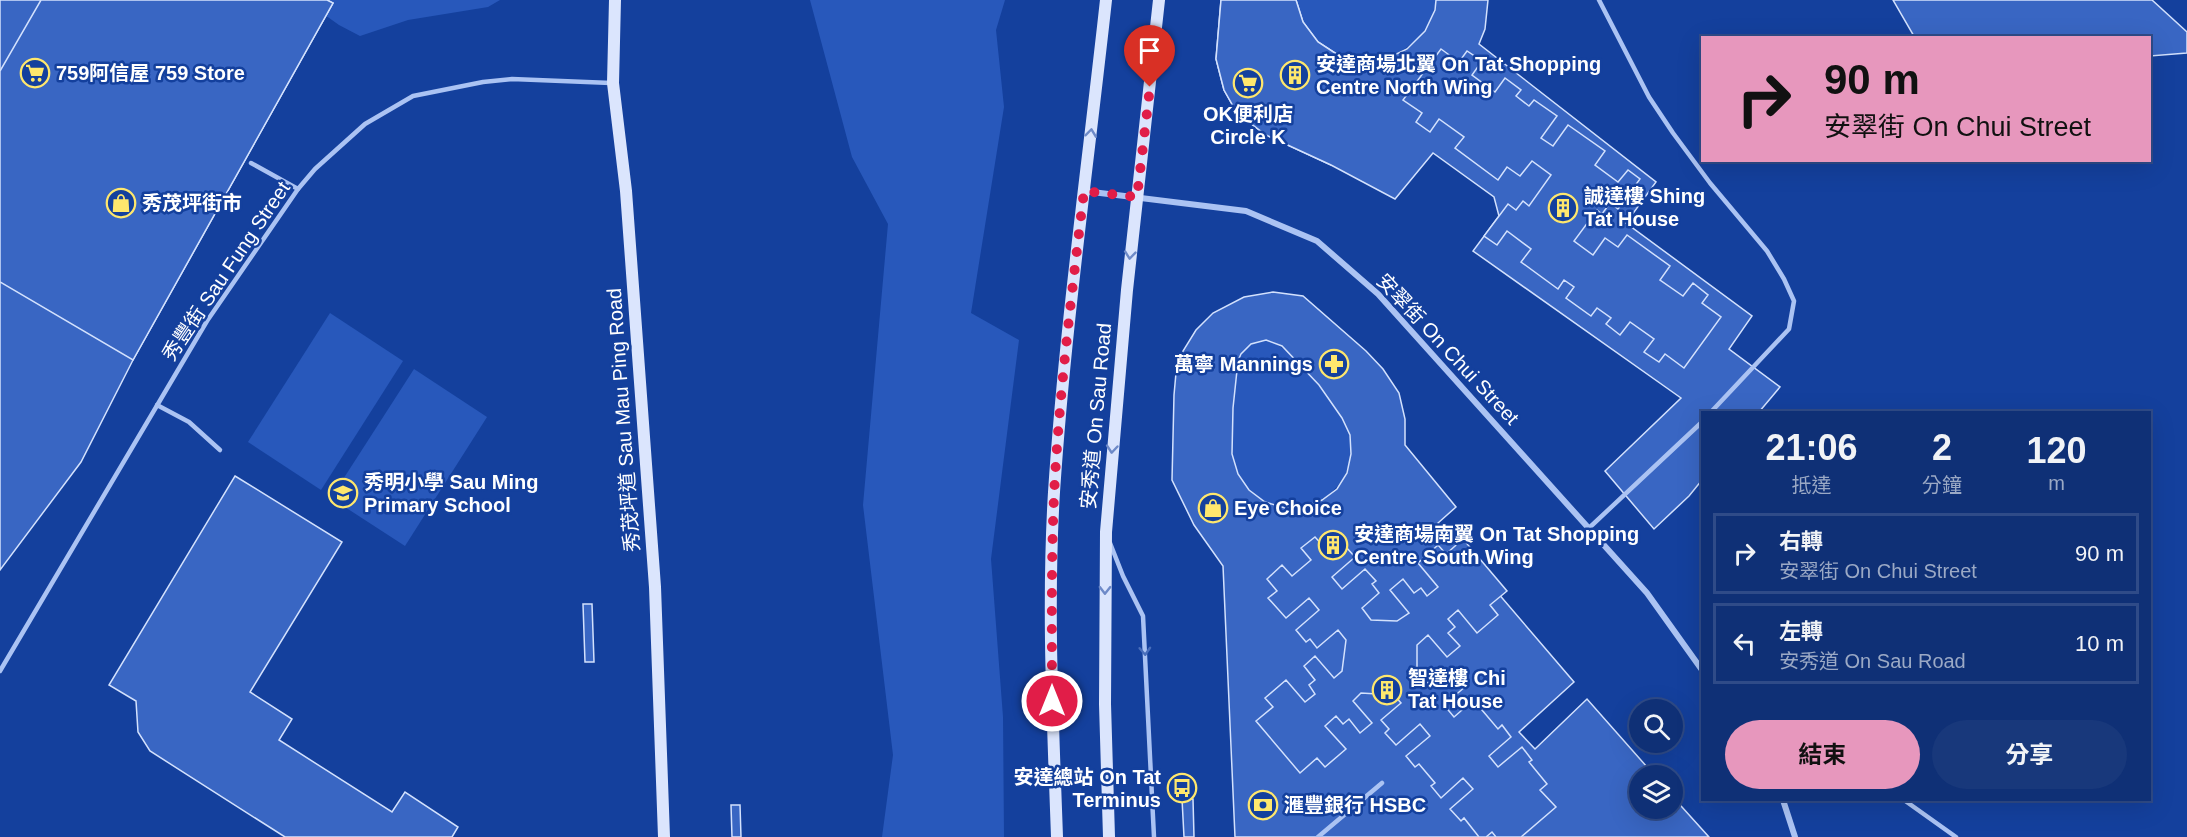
<!DOCTYPE html>
<html lang="zh-TW">
<meta charset="utf-8">
<style>
body{margin:0;font-family:Arial,"Noto Sans TC",sans-serif;background:#18387b;color:#f1f3f6;height:100vh;display:flex;flex-direction:column;font-size:22px;white-space:nowrap}
*{box-sizing:border-box;margin:0}
p{font-size:20px;color:#9ba9c5}
.icon{flex:none;width:33px;height:33px;fill:none;stroke:currentColor;stroke-width:2;stroke-linecap:round;stroke-linejoin:round}
.map{position:relative;flex:1;overflow:hidden}
.details{position:absolute;left:1701px;top:411px;width:450px;height:390px;display:flex;flex-direction:column;background:#0f3076;border-radius:0px;box-shadow:0 6px 24px #0002,0 0 0 2px #2f4b88}
.details>*{flex:none}
.hud{position:absolute;left:1701px;top:36px;width:450px;height:126px;border-radius:0px;box-shadow:0 6px 24px #0002,0 0 0 2px #2f4b88;background:#e797bd;color:#111;overflow:hidden}
.tools{position:absolute;left:1629px;top:699px;display:grid;gap:12px}
.tools a{display:grid;place-items:center;width:54px;height:54px;border-radius:50%;background:#0f3076;box-shadow:0 6px 24px #0002,0 0 0 2px #2f4b88;font-size:30px}
.pin{position:absolute;display:grid;place-items:center;width:51px;height:51px;color:#fff;margin:-62px -26px;border-radius:50% 50% 50% 0;rotate:-45deg;box-shadow:0 0 6px #0007}
.pin .icon{rotate:45deg}
.me{position:absolute;width:66px;margin:-33px;rotate:0deg;stroke-linejoin:round;filter:drop-shadow(0 0 4px #0008)}
.turn{display:flex;align-items:center;gap:21px;height:126px;padding:0 24px;font-size:27px}
.turn .icon{width:78px;height:78px;stroke-width:2.5}
.turn b{display:block;font-size:42px;line-height:51px}
.eta{display:flex;justify-content:space-evenly;align-items:center;height:102px;text-align:center}
.eta b{font-size:36px;font-weight:700;line-height:42px}
.cta{display:flex;gap:12px;margin-top:auto;padding:12px 24px}
.cta a{flex:1;height:69px;border-radius:36px;background:#e797bd;color:#111;font-size:24px;font-weight:700;line-height:69px;text-align:center}
.cta a+a{background:#18387b;color:#f1f3f6}
ul{padding:0;list-style:none}
li{display:flex;align-items:center;gap:18px;height:81px;margin:0 12px 9px;padding:0 12px;border:3px solid #2f4b88;border-radius:0px}
li div{flex:1}
li b{display:block;font-size:22px}
li em{font-style:normal}
.map>svg:first-child{display:block}
.green{fill:#2858bb}
.building{fill:#3966c3;stroke:#d3e1fd;stroke-width:1.5;fill-rule:evenodd}
.lines{fill:none;stroke-linecap:round;stroke-linejoin:round}
.service{stroke:#abc3f3;stroke-width:4.5}
.minor{stroke:#abc3f3;stroke-width:6}
.secondary{stroke:#dbe5fd;stroke-width:12}
.oneway{stroke:#6e8ac8}
.oneway2{stroke:#496ebb}
.route{stroke:#e11d48;stroke-width:10;stroke-dasharray:0 18}
.labels{text-anchor:middle;dominant-baseline:central;stroke-width:5;stroke-linejoin:round;paint-order:stroke}
.poi-label{font-size:20px;font-weight:bold;fill:#fff;stroke:#14409d;text-anchor:start}
.street-label{font-size:20px;fill:#fff;stroke:#14409d}
</style>
<div class="map">
<svg width="2187" height="837" viewBox="0 0 2187 837">
<rect width="100%" height="100%" fill="#14409d"/>
<g class="green">
<polygon points="304,0 500,0 488,7 408,20 360,36 339,25"/>
<polygon points="810,0 1005,0 996,30 1004,107 971,313 1019,340 991,559 1003,717 1004,837 882,837 893,755 863,505 888,224 852,157"/>
<path d="M1296,0H1436C1429,55 1358,81 1317,41C1305,30 1301,15 1296,0Z"/>
<polygon points="330,313 403,361 321,490 248,442"/>
<path d="M1266,340C1285,344 1307,371 1320,387C1332,400 1347,418 1350,437C1362,506 1267,536 1238,474C1225,447 1235,390 1238,361C1244,348 1252,341 1266,340Z"/>
<polygon points="414,369 487,417 405,546 331,498"/>
</g>
<g class="building">
<polygon points="0,0 327,0 333,3 133,360 81,462 0,570"/>
<polygon points="41,0 327,0 333,3 133,360 0,282 0,71"/>
<polygon points="1221,0 1296,0 1303,22 1318,42 1338,55 1361,61 1377,59 1331,165 1266,135 1237,113 1224,90 1216,59"/>
<polygon points="1221,0 1296,0 1303,22 1318,42 1338,55 1361,61 1386,59 1407,49 1425,31 1435,10 1436,0 1488,0 1485,29 1479,44 1656,182 1626,223 1752,316 1729,349 1780,387 1759,412 1702,412 1702,480 1689,496 1654,529 1605,471 1681,398 1473,251 1499,216 1494,197 1433,153 1395,199 1331,165 1266,135 1237,113 1224,90 1216,59"/>
<polygon points="1893,0 2152,0 2187,32 2187,53 2150,56 2150,38 1915,38"/>
<polygon points="1441,49 1459,62 1467,51 1482,61 1472,75 1495,92 1505,78 1521,90 1516,96 1529,106 1534,100 1557,116 1541,138 1553,146 1568,125 1605,151 1595,165 1618,182 1628,170 1640,179 1618,209 1610,203 1602,214 1597,210 1574,241 1593,255 1605,238 1618,247 1627,235 1670,266 1660,280 1683,296 1693,283 1708,295 1702,303 1721,317 1684,368 1665,354 1659,362 1644,352 1654,339 1630,322 1620,335 1606,324 1611,318 1597,308 1591,316 1566,298 1574,287 1564,280 1558,289 1521,262 1531,249 1507,231 1497,245 1484,236 1508,204 1516,210 1523,201 1529,206 1551,175 1532,161 1520,176 1507,167 1498,180 1455,148 1464,137 1439,119 1430,132 1416,122 1422,113 1403,100"/>
<path d="M1273,292L1303,296L1366,351L1383,369L1399,393L1405,419V445L1456,507L1438,523L1574,682L1519,732L1535,749L1587,699L1655,776H1640V808H1672V796L1709,837H1235L1223,566L1194,525L1172,480L1174,395L1176,373L1183,351L1196,330L1213,313L1244,297ZM1266,340L1282,346L1319,385L1342,418L1350,435L1351,454L1347,473L1337,489L1322,500L1304,507L1285,508L1265,502L1249,490L1238,474L1232,454L1233,408L1238,361L1241,354L1251,344Z"/>
<polygon points="235,476 342,542 250,692 292,719 279,740 392,812 405,792 458,827 452,837 285,837 150,751 138,732 136,701 109,685"/>
<polygon points="1336,536 1355,557 1332,577 1342,589 1365,569 1376,581 1372,584 1379,593 1362,608 1371,620 1397,621 1409,613 1390,590 1403,579 1414,593 1421,588 1427,596 1438,587 1418,563 1438,545 1446,554 1463,539 1507,591 1490,605 1498,615 1477,633 1458,610 1448,619 1455,627 1448,633 1460,646 1447,657 1428,635 1417,645 1417,674 1426,684 1445,668 1452,677 1456,674 1466,686 1444,705 1454,717 1477,697 1485,707 1482,710 1498,729 1502,725 1511,737 1489,756 1498,767 1522,747 1532,760 1529,762 1547,784 1540,790 1556,807 1521,837 1496,837 1492,832 1486,837 1479,837 1464,818 1461,821 1450,809 1473,789 1463,778 1441,798 1431,786 1435,783 1419,764 1415,767 1406,756 1430,736 1420,724 1396,745 1385,733 1389,729 1381,720 1401,703 1394,695 1361,693 1353,701 1372,723 1360,733 1349,719 1343,724 1336,716 1325,726 1346,749 1325,767 1317,758 1300,773 1256,721 1273,707 1265,698 1286,680 1305,702 1315,694 1309,685 1315,680 1304,666 1315,656 1334,678 1342,671 1346,640 1338,630 1317,648 1310,639 1306,642 1296,630 1319,610 1309,598 1286,618 1268,598 1277,591 1267,579 1282,565 1292,576 1311,560 1301,548 1315,537 1324,547"/>
<polygon points="583,604 592,604 594,662 585,662"/>
<polygon points="1182,799 1193,799 1194,837 1184,837"/>
<polygon points="731,805 740,805 741,837 732,837"/>
</g>
<g class="lines">
<g class="service">
<polyline points="1599,0 1649,97 1673,133 1710,183 1767,251 1784,279 1794,301 1789,329 1711,412"/>
<polyline points="251,163 298,189"/>
<polyline points="157,405 189,422 220,450"/>
<polyline points="1589,528 1702,422"/>
<polyline points="1110,543 1123,576 1143,616 1154,837"/>
<polyline points="0,671 207,321 298,189 315,169 365,124 413,96 483,82 512,79 611,83"/>
<polyline points="1904,800 1956,837"/>
<polyline points="1318,837 1382,783"/>
</g>
<g class="minor">
<polyline points="1084,191 1246,211 1317,241 1378,294 1647,593 1702,670"/>
<polyline points="1783,800 1795,837"/>
</g>
<g class="secondary">
<polyline points="615,0 613,83 626,191 655,587 664,837"/>
<path d="M1057,837C1053,722 1047,607 1054,492C1065,327 1088,164 1106,0"/>
<polyline points="1109,837 1105,704 1106,532 1127,290 1159,0"/>
</g>
</g>
<defs><path id="oneway-chevron" d="M-2-3.5L2.5 0L-2 3.5" fill="none" stroke-width="1.6" stroke-linecap="round" stroke-linejoin="round" transform="scale(1.5)"/></defs>
<g class="oneway">
<use href="#oneway-chevron" transform="translate(1091 133) rotate(-83)"/>
<use href="#oneway-chevron" transform="translate(1130 255) rotate(96)"/>
<use href="#oneway-chevron" transform="translate(1112 449) rotate(95)"/>
<use href="#oneway-chevron" transform="translate(1105 590) rotate(91)"/>
</g>
<use class="oneway2" href="#oneway-chevron" transform="translate(1145 651) rotate(87)"/>
<g class="lines">
<path class="route" d="M1052,701C1052,633 1051,564 1054,496C1059,394 1072,292 1084,191L1137,197L1150,87"/>
</g>
<defs>
<g id="supermarket-ring" transform="scale(1.5)"><circle r="9.5" fill="#14409d" stroke="#ffe76d" stroke-width="1.5"/><path d="M-6-5.5h2.5l.6 2H6L4.5 2H-2.5L-4.4-4H-6ZM-1.5 3.2a1.3 1.3 0 1 0 .1 0ZM3 3.2a1.3 1.3 0 1 0 .1 0Z" fill="#ffe76d"/></g>
<g id="building-ring" transform="scale(1.5)"><circle r="9.5" fill="#14409d" stroke="#ffe76d" stroke-width="1.5"/><path d="M-4-6H4V6H1V3H-1V6H-4ZM-2.5-4.3h1.7v1.8h-1.7ZM.8-4.3h1.7v1.8H.8ZM-2.5-1h1.7V.8h-1.7ZM.8-1h1.7V.8H.8Z" fill="#ffe76d"/></g>
<g id="shop-ring" transform="scale(1.5)"><circle r="9.5" fill="#14409d" stroke="#ffe76d" stroke-width="1.5"/><path d="M-5-2.5h2.3a2.7 3.5 0 0 1 5.4 0H5L5.5 6h-11ZM-1.5-2.5h3a1.5 2.3 0 0 0-3 0Z" fill="#ffe76d"/></g>
<g id="pharmacy-ring" transform="scale(1.5)"><circle r="9.5" fill="#14409d" stroke="#ffe76d" stroke-width="1.5"/><path d="M-2-6h4v4h4v4h-4v4h-4v-4h-4v-4h4Z" fill="#ffe76d"/></g>
<g id="school-ring" transform="scale(1.5)"><circle r="9.5" fill="#14409d" stroke="#ffe76d" stroke-width="1.5"/><path d="M0-5L7-2L0 1L-7-2ZM-4 1L0 2.5L4 1V4Q0 6-4 4Z" fill="#ffe76d"/></g>
<g id="bus-ring" transform="scale(1.5)"><circle r="9.5" fill="#14409d" stroke="#ffe76d" stroke-width="1.5"/><path d="M-5-6H5V4H4V6H2V4H-2V6H-4V4H-5ZM-3.5-4V0h7V-4ZM-3.5 1.2v1.5H-2V1.2ZM2 1.2v1.5H3.5V1.2Z" fill="#ffe76d"/></g>
<g id="bank-ring" transform="scale(1.5)"><circle r="9.5" fill="#14409d" stroke="#ffe76d" stroke-width="1.5"/><path d="M-6-4H6V4H-6ZM0-2.3a2.3 2.3 0 1 0 0 4.6a2.3 2.3 0 1 0 0-4.6Z" fill="#ffe76d"/></g>
</defs>
<g fill-rule="evenodd">
<use href="#supermarket-ring" x="35" y="73"/>
<use href="#building-ring" x="1295" y="75"/>
<use href="#supermarket-ring" x="1248" y="83"/>
<use href="#shop-ring" x="121" y="203"/>
<use href="#building-ring" x="1563" y="208"/>
<use href="#pharmacy-ring" x="1334" y="364"/>
<use href="#school-ring" x="343" y="493"/>
<use href="#shop-ring" x="1213" y="508"/>
<use href="#building-ring" x="1333" y="545"/>
<use href="#building-ring" x="1387" y="690"/>
<use href="#bus-ring" x="1182" y="788"/>
<use href="#bank-ring" x="1263" y="805"/>
</g>
<g class="labels">
<g class="poi-label">
<text x="1316" y="64">安達商場北翼 On Tat Shopping<tspan x="1316" dy="23">Centre North Wing</tspan></text>
<text x="56" y="73">759阿信屋 759 Store</text>
<text x="1248" y="114" text-anchor="middle">OK便利店<tspan x="1248" dy="23">Circle K</tspan></text>
<text x="1584" y="196">誠達樓 Shing<tspan x="1584" dy="23">Tat House</tspan></text>
<text x="142" y="203">秀茂坪街市</text>
<text x="1313" y="364" text-anchor="end">萬寧 Mannings</text>
<text x="364" y="482">秀明小學 Sau Ming<tspan x="364" dy="23">Primary School</tspan></text>
<text x="1234" y="508">Eye Choice</text>
<text x="1354" y="534">安達商場南翼 On Tat Shopping<tspan x="1354" dy="23">Centre South Wing</tspan></text>
<text x="1408" y="678">智達樓 Chi<tspan x="1408" dy="23">Tat House</tspan></text>
<text x="1161" y="777" text-anchor="end">安達總站 On Tat<tspan x="1161" dy="23">Terminus</tspan></text>
<text x="1284" y="805">滙豐銀行 HSBC</text>
</g>
<g class="street-label">
<text transform="translate(226 271) rotate(-56)">秀豐街 Sau Fung Street</text>
<text transform="translate(1448 349) rotate(47)">安翠街 On Chui Street</text>
<text transform="translate(1096 416) rotate(-85)">安秀道 On Sau Road</text>
<text transform="translate(623 420) rotate(-94)">秀茂坪道 Sau Mau Ping Road</text>
</g>
</g>
</svg>
<div class="tools">
<a><svg class="icon" aria-label="search" viewBox="0 0 24 24"><circle cx="10" cy="10" r="6"/><path d="M15 15l6 6"/></svg></a>
<a><svg class="icon" aria-label="layers" viewBox="0 0 24 24"><path d="M12 4l9 5-9 5-9-5zM3 14l9 5 9-5"/></svg></a>
</div>
<div class="pin" style="left:1150px;top:87px;background:#d93025"><svg class="icon" aria-label="arrive" viewBox="0 0 24 24"><path d="M6 21V4h12l-3 4 3 4H6"/></svg></div>
<svg class="me" style="left:1052px;top:701px" viewBox="-20 -20 40 40"><circle r="17" fill="#e11d48" stroke="#fff" stroke-width="3"/><path d="M0-11L8 9 0 5-8 9z" fill="#fff"/></svg>
<div class="hud">
<div class="turn"><svg class="icon" aria-label="right" viewBox="0 0 24 24"><path d="M7 20v-9h11M14 6l5 5-5 5"/></svg><div><b>90 m</b>安翠街 On Chui Street</div></div>
</div>
<section class="details">
<div class="eta">
<div><b>21:06</b><p>抵達</p></div>
<div><b>2</b><p>分鐘</p></div>
<div><b>120</b><p>m</p></div>
</div>
<ul>
<li><svg class="icon" aria-label="right" viewBox="0 0 24 24"><path d="M7 20v-9h11M14 6l5 5-5 5"/></svg><div><b>右轉</b><p>安翠街 On Chui Street</p></div><em>90 m</em></li>
<li><svg class="icon" aria-label="left" viewBox="0 0 24 24"><path d="M17 20v-9H6M10 6l-5 5 5 5"/></svg><div><b>左轉</b><p>安秀道 On Sau Road</p></div><em>10 m</em></li>
</ul>
<div class="cta"><a>結束</a><a>分享</a></div>
</section>
</div>
